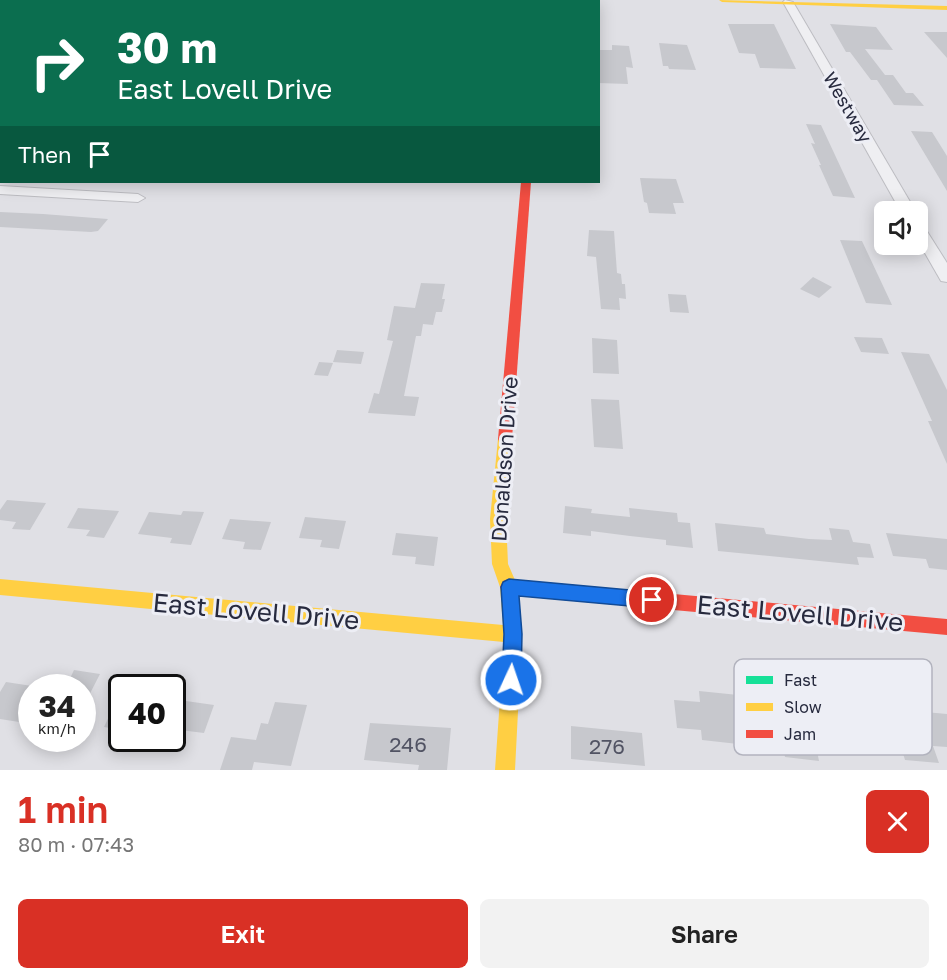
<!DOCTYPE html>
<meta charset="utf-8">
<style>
body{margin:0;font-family:"Golos Text",sans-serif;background:#f2f2f2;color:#222;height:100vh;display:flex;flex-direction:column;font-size:22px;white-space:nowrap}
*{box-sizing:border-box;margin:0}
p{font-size:20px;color:#767676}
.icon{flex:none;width:33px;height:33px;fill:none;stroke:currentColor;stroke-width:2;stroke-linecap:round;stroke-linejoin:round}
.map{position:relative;height:770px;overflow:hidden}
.panel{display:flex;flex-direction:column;background:#fff;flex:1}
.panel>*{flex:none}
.banner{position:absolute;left:0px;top:0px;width:600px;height:183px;box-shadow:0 3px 15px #0003;background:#0b6e4f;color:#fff;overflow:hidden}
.tools{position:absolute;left:874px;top:201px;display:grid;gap:12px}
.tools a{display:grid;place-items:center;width:54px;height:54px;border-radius:9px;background:#fff;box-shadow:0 3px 15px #0003;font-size:30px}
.speed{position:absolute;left:18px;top:674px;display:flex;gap:12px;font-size:30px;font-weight:700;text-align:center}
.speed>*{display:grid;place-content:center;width:78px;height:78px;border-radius:50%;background:#fff;box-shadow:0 3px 15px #0003;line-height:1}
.speed small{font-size:15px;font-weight:400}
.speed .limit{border:3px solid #111;border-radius:9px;background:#fff;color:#111}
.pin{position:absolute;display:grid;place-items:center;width:51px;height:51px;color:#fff;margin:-26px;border:3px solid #fff;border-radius:50%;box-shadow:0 2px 6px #0007}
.me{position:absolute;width:66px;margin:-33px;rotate:3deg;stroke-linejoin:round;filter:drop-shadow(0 0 4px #0008)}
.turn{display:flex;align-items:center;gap:21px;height:126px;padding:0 18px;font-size:27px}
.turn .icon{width:78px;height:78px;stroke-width:2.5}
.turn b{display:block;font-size:42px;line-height:51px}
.then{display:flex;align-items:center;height:57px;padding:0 18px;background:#0003;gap:12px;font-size:22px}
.round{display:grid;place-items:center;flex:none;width:63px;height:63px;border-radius:9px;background:#f2f2f2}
.head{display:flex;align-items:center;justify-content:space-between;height:102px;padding:0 18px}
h1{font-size:36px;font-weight:600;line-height:45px;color:#d93025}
.action{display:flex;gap:12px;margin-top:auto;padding:12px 18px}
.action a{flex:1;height:69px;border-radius:9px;background:#d93025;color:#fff;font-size:24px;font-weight:600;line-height:69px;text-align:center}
.action a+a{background:#f2f2f2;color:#222}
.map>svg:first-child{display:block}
.building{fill:#c7c8cd}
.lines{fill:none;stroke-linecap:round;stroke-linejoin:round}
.lane-casing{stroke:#bdbdc2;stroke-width:4}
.street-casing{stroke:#bdbdc2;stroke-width:2}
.lane{fill:#efeff2;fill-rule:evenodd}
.street{fill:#efeff2;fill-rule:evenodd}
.fast{fill:#16e098;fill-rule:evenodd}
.slow{fill:#ffcf43;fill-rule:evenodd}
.jam{fill:#f24e42;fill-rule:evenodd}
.route{fill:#1a73e8;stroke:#114b97;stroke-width:1.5}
.labels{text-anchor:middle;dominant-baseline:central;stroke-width:6;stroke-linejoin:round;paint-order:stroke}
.far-street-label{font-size:18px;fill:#272a3e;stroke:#edeef5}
.street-label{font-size:21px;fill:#272a3e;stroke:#edeef5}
.near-number-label{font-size:21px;fill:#515363}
.near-street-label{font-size:26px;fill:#272a3e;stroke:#edeef5}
.key{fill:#edeef5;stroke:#b2b3be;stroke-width:1.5}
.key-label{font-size:16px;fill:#272a3e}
</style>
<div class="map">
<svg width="947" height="770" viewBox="0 0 947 770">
<rect width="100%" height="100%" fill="#e0e0e5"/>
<g class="building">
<polygon points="728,24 774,24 796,69 760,68 755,54 739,53"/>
<polygon points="830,24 876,27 893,50 865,49 885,75 893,75 906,93 913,93 924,106 894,105 877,80 871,80 850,52 846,52"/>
<polygon points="924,32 947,32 947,58"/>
<polygon points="659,43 687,45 696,70 669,69 668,66 663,66"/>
<polygon points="612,45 629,46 633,68 626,67 628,84 598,83 598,50 612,50"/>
<polygon points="806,124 821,125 855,198 833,196 819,165 821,165 811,143 815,144"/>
<polygon points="911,131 932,132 947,156 947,191"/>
<polygon points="640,178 676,179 684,203 673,203 676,214 649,213 647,203 644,202"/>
<polygon points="0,212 43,214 108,219 98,231 91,232 0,227"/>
<polygon points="589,230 614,231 617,273 621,274 622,284 625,284 626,299 619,298 620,310 601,309 596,257 587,256"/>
<polygon points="840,240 862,241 892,305 866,303"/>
<polygon points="813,277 832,287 819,298 800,289"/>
<polygon points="421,283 445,284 442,299 445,299 442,312 436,312 433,325 423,324 421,336 416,336 404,396 419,397 415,416 368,413 374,393 379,394 393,341 387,340 394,306 415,308"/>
<polygon points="668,294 686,295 689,313 670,312"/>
<polygon points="854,337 882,338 889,354 861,352"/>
<polygon points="592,338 617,340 619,374 593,373"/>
<polygon points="337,350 364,352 361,364 333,362"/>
<polygon points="901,352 929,354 947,390 947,464 928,421 932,421"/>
<polygon points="319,362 333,363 328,376 314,375"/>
<polygon points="591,399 619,400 623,449 594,447"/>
<polygon points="7,500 46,503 30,530 12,529 16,522 0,520 0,510"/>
<polygon points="565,506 592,509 591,513 630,517 629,508 677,513 678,522 690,523 693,548 666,545 666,540 630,536 591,531 591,536 563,533"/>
<polygon points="78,508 119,511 104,538 86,536 90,530 67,528"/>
<polygon points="183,511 204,512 191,545 170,543 172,538 138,534 149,512 181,515"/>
<polygon points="305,517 346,521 339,549 320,547 322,540 299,538"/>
<polygon points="230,519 271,522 261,550 243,549 245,542 222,539"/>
<polygon points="715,523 764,528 766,534 809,539 832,540 829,528 849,530 853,542 870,544 874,558 857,557 859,565 718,551"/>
<polygon points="396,533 438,537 434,566 415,564 416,557 392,555"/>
<polygon points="886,533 947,539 947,570 929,568 926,559 893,556"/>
<polygon points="74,670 100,674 82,709 82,687 66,687"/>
<polygon points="6,682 32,686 32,724 0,719 0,692"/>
<polygon points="122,689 122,730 104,727"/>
<polygon points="699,691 748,696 754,728 736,727 738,744 702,740 701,730 677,728 674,700 700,702"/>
<polygon points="774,698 841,704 850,740 814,736 819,761 785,757"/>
<polygon points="172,699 214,705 204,733 172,729"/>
<polygon points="275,702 307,705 291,766 254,762 252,770 220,770 231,737 256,740 261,723 268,724"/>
<polygon points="914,711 947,714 947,747 933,746 939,763 905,760 891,713 915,715"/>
<polygon points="370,723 451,728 447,770 418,770 419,765 364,760"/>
<polygon points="571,726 642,733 645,766 571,759"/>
</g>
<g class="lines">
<g class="lane-casing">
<g id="lane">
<polygon points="2,0 8,0 2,2 2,3 0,1"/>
<polygon points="90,0 96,0 89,2"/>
<polygon points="157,0 163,0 157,2"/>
<polygon points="256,0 262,0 256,2"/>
<rect x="0" y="13" width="2" height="4"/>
</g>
</g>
<g class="street-casing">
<g id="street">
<polygon points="294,0 304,0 293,2"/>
<rect x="535" y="0" width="10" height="2"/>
<polygon points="785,0 793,2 916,212 901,212 783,2"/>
<polygon points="0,186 138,194 145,198 138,202 0,194"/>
<polygon points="918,223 923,225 947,263 947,282 941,281 918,241"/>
</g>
</g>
<use href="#lane" class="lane"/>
<use href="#street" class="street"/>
<polygon class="fast" points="0,34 2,34 0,39"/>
<g class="slow">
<polygon points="719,0 947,6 947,10 722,2"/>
<polygon points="505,433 510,435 512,439 506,519 508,564 518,587 522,634 515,770 495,770 504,642 0,595 0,579 503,625 500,587 492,564 490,519 498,439 500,435"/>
</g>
<g class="jam">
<polygon points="57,0 56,2 49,2 50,0"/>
<polygon points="521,182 531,182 512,439 510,443 500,443 498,439"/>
<polygon points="509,579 947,619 947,635 509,595 503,593 500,587 503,581"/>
</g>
</g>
<polygon class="route" points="509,579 652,592 658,594 660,600 658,606 652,608 519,596 522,634 521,680 518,687 511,690 504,687 502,680 504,634 501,587 503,582"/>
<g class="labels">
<g class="far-street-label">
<text transform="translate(848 107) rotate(60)">Westway</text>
</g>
<g class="street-label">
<text transform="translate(504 459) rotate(-86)">Donaldson Drive</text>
</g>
<g class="near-number-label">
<text x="408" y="744">246</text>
<text x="607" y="746">276</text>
</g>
<g class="near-street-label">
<text transform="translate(256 611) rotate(5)">East Lovell Drive</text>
<text transform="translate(800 613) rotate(5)">East Lovell Drive</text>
</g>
</g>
<rect x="734" y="659" width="198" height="96" rx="9" class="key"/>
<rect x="746" y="676" width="27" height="8" fill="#16e098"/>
<rect x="746" y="703" width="27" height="8" fill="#ffcf43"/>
<rect x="746" y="730" width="27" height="8" fill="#f24e42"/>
<g class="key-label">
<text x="784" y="686">Fast</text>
<text x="784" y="713">Slow</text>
<text x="784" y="740">Jam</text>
</g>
</svg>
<div class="tools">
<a><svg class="icon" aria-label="sound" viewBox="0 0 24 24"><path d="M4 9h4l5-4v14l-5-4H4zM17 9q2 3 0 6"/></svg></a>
</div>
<div class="speed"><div>34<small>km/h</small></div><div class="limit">40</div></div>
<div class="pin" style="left:652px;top:600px;background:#d93025"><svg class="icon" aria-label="arrive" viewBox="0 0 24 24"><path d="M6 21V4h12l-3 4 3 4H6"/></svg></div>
<svg class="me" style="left:511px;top:680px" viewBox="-20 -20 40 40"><circle r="17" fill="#1a73e8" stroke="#fff" stroke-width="3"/><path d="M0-11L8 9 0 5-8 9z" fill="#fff"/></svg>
<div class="banner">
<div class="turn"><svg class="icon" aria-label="right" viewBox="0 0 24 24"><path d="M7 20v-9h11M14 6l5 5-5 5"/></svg><div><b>30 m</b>East Lovell Drive</div></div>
<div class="then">Then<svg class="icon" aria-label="arrive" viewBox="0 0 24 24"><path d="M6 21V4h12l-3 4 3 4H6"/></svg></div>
</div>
</div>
<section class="panel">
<div class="head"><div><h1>1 min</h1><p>80 m · 07:43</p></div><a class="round" style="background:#d93025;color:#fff"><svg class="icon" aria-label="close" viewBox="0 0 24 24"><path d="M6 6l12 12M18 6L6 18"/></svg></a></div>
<div class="action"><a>Exit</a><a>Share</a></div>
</section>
